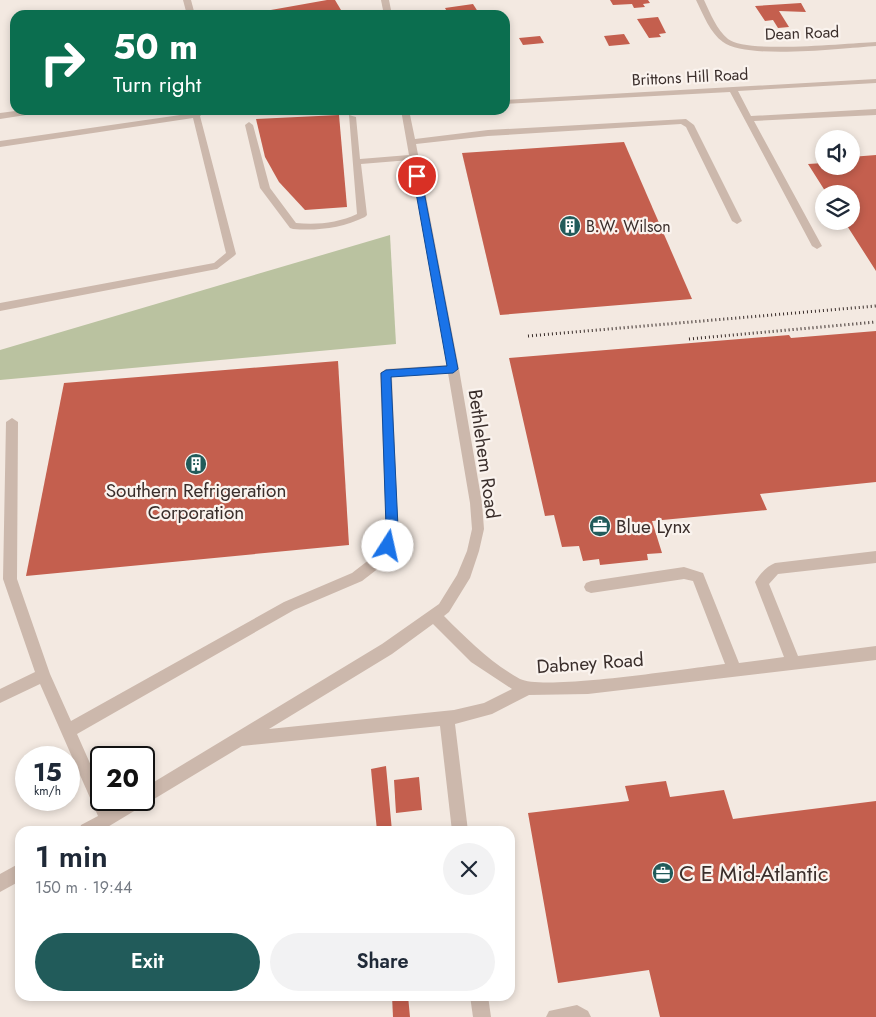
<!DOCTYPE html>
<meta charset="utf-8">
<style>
body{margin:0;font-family:Jost,sans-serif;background:#f2f2f3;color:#1f2937;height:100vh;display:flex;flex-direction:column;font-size:19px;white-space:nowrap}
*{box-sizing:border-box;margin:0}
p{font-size:16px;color:#747a83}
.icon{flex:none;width:28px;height:28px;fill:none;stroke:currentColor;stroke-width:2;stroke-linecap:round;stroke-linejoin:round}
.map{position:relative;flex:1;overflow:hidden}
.sheet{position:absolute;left:15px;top:826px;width:500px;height:175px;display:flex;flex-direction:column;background:#fff;border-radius:15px;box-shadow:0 2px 8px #0003}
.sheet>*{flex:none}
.banner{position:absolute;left:10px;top:10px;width:500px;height:105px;border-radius:15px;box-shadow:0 2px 8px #0003;background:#0b6e4f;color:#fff;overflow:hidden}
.tools{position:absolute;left:815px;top:130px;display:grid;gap:10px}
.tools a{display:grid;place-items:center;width:45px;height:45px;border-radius:50%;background:#fff;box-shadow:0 2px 8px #0003;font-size:25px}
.speed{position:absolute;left:15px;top:746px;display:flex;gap:10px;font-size:25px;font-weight:700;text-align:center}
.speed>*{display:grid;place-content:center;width:65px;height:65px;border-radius:50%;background:#fff;box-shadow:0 2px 8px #0003;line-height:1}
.speed small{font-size:12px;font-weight:400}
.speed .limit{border:2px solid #111;border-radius:8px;background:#fff;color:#111}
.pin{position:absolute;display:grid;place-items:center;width:42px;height:42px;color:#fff;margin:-21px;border:2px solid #fff;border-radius:50%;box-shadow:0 1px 5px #0007}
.me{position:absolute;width:55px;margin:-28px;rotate:10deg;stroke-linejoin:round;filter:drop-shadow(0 0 4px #0008)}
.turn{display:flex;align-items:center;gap:18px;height:105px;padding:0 20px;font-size:22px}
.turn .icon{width:65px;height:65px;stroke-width:2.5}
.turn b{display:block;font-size:35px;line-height:42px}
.round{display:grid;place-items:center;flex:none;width:52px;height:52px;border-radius:26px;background:#f2f2f3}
.overview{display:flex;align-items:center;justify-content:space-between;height:85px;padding:0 20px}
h1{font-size:30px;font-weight:600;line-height:38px}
.button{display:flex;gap:10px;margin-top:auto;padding:10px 20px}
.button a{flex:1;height:58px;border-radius:30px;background:#215b5a;color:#fff;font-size:20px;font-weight:600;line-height:58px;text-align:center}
.button a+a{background:#f2f2f3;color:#1f2937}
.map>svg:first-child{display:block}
.green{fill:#bac2a0}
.building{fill:#c45f4e}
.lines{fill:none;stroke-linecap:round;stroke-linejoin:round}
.minor{fill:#ccb8ac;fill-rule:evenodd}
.rail{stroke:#3a2e2b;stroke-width:3;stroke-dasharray:1 3;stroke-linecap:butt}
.route{fill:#1a73e8;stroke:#114b97}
.labels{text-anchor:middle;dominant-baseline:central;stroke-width:4.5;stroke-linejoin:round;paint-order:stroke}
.far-street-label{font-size:16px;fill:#3a2e2b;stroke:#faf3ee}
.far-poi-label{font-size:16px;fill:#3a2e2b;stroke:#faf3ee;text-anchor:start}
.street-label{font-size:19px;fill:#3a2e2b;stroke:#faf3ee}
.poi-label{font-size:19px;fill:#3a2e2b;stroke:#faf3ee}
.near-poi-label{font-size:22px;fill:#3a2e2b;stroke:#faf3ee;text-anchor:start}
</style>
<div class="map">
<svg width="876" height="1017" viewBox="0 0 876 1017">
<rect width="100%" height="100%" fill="#f3e9e1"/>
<polygon class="green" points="390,235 396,344 0,380 0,350"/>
<g class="building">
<polygon points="327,0 335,0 344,15 243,15"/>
<polygon points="610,0 648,0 650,3 643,4 645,7 634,8 632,4 613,5"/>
<polygon points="801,3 806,12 779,11 789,27 778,28 773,20 765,21 755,6"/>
<polygon points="473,4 480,15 449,15 445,8"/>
<polygon points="658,17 666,33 659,34 661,37 649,38 637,19"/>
<polygon points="624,34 630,44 609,46 604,36"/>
<polygon points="540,36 544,43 523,45 519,38"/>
<polygon points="339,115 347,207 305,210 279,182 265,157 256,119"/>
<polygon points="624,142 692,299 500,315 462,153"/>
<polygon points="876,155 876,271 844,221 851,221 851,194 827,194 808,164 824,163 824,166 851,166 851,157"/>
<polygon points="876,331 876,482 760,494 767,510 652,521 662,553 647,554 648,560 600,565 599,559 583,561 579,546 562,547 554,515 545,516 509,358 789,335 791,338"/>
<polygon points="338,361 349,545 26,576 64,383"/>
<polygon points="386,766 392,831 377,831 371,769"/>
<polygon points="419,777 422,810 396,813 394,780"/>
<polygon points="666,781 670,797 724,790 733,819 876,801 876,1017 660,1017 649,970 558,983 528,813 629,801 625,786"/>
<polygon points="392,996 408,996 410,1017 393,1017"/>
</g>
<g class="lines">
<g class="minor">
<polygon points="183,0 191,0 195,15 187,15"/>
<polygon points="381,0 389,0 392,15 384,15"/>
<path d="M696,0H704C710,13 717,30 728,39C747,54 848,43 876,42V46C845,48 746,60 723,42C710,33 703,14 696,0Z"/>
<polygon points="876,79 876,83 738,91 751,116 876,109 876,115 754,121 822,246 817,249 812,246 730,92 505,104 505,100"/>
<polygon points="23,110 43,110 39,113 0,119 0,113"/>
<polygon points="198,110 207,110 200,116 236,254 234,256 217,269 0,311 0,303 214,263 226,253 193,118 0,147 0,141 194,113"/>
<path d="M401,110H409L415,139L488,130L686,119L694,125L742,221L737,224L732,221L686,127L681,124L488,136L416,144L459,369L482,503L484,529L479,551L470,578L449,612L444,616C467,639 491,663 520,679C545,691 690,668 725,664L693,581L684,579L591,593L586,591L584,587L586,583L591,581L684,567L703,573L739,663L784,657L755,582C759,575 767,566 775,563L876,551V563L778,574L769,584L798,656L876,646V660L588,694L529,695L492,714L455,724L468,831H452L440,726L242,746L101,831H79L81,825L98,816L40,684L0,703V689L35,672L3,579L6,422L12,418L18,422L17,579L50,674L71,721L284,602L352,573L374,556L382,545L386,527L380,373L386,369L447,365L410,160L361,164L367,215L365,217C342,228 318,231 293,229L290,228L260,188L245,125L249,122L253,125L270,188L296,223C317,225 338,223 357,214L349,115L356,117L360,159L409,155ZM448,373L470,503L472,529L467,551L457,575L439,604L382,644L144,788V800H123L110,808L107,800H101V788L77,734L294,610L362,581L384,564L394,546L398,527L392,377ZM433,624L471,662L512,689L484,703L454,710L269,729L392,654Z"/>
<polygon points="20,863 20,881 0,892 0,874"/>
<polygon points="470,996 488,996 491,1017 473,1017"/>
<polygon points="577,1005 588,1011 591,1017 546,1017 549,1011"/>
</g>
<g class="rail">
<polyline points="528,336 876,306"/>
<polyline points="689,339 876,322"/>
</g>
</g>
<polygon class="route" points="417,174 421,176 458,369 453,373 391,377 398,527 392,549 384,549 382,546 386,527 381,373 386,370 447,366 413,176"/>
<defs>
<g id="building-disc" transform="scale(1.125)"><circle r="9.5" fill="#215b5a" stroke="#faf3ee"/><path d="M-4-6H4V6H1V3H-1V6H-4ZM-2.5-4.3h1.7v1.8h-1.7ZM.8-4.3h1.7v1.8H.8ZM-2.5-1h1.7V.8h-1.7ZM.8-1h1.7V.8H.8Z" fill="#fff"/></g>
<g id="office-disc" transform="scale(1.125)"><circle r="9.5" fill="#215b5a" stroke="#faf3ee"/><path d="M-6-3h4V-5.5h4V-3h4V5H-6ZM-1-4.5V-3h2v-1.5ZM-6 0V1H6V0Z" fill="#fff"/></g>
</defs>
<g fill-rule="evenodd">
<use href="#building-disc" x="570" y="226"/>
<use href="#building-disc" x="196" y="464"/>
<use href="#office-disc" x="600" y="526"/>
<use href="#office-disc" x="663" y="873"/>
</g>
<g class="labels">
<g class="far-street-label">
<text transform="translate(802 33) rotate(-2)">Dean Road</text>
<text transform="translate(690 77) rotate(-3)">Brittons Hill Road</text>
</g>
<g class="far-poi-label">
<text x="586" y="226">B.W. Wilson</text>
</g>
<g class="street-label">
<text transform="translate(484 454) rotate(82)">Bethlehem Road</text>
<text transform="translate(590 663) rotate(-4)">Dabney Road</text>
</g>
<g class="poi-label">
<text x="196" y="490">Southern Refrigeration<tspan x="196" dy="22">Corporation</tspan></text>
<text x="616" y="526" text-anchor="start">Blue Lynx</text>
</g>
<g class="near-poi-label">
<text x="679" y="873">C E Mid-Atlantic</text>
</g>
</g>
</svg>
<div class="tools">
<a><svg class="icon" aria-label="sound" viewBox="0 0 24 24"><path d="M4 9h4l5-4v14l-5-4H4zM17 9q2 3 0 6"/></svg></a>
<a><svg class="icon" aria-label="layers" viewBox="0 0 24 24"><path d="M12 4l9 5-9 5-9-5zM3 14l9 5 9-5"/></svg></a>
</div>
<div class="speed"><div>15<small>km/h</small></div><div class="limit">20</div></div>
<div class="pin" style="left:417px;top:176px;background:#d93025"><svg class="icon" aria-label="arrive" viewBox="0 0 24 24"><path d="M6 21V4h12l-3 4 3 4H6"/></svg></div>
<svg class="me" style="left:388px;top:546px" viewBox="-20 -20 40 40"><circle r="19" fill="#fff"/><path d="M0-13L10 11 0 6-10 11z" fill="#1a73e8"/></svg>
<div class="banner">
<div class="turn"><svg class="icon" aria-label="right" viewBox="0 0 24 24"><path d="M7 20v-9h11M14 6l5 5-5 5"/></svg><div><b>50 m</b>Turn right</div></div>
</div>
<section class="sheet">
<div class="overview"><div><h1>1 min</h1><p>150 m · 19:44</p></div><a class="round"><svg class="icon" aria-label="close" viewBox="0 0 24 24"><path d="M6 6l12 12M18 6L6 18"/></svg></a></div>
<div class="button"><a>Exit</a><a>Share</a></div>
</section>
</div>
